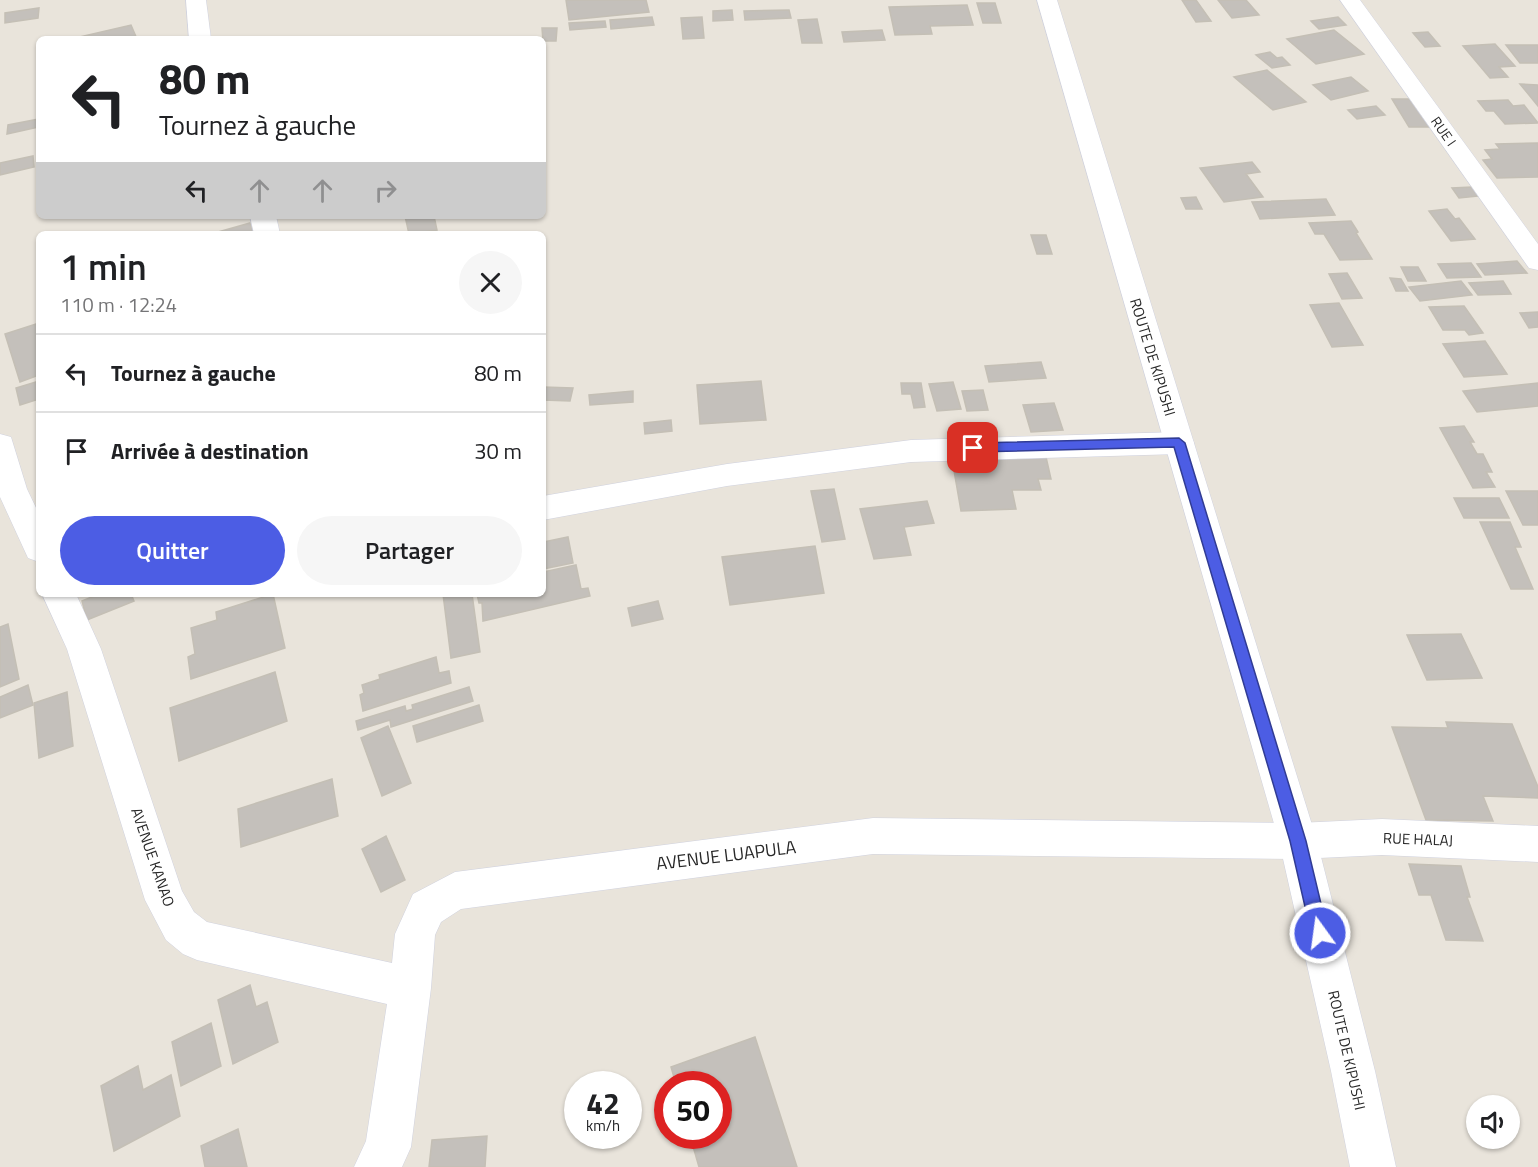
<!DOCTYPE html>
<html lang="fr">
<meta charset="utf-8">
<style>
body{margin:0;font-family:"Titillium Web",sans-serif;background:#f6f6f6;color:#202124;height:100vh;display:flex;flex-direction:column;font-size:22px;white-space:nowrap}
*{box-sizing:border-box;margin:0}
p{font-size:20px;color:#757577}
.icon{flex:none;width:33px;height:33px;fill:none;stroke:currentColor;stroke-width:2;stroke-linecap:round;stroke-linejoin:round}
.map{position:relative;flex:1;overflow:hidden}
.side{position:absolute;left:36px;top:231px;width:510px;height:366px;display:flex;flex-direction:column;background:#fff;border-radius:9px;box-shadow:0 2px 4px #0004}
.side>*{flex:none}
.top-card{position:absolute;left:36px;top:36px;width:510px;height:183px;border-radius:9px;box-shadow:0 2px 4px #0004;background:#fff;color:#202124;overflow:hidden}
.tools{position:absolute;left:1466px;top:1095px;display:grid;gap:12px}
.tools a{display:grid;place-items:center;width:54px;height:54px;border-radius:50%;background:#fff;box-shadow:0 2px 4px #0004;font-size:30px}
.speed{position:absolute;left:564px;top:1071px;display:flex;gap:12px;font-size:30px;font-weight:700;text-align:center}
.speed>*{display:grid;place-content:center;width:78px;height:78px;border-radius:50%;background:#fff;box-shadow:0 2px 4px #0004;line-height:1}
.speed small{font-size:15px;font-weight:400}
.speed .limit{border:9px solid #d22;background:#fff;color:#111}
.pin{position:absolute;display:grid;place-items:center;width:51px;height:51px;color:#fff;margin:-26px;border-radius:12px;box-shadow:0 3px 9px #0006}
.me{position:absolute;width:66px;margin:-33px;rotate:346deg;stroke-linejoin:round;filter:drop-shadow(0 0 4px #0008)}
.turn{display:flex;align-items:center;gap:21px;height:126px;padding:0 24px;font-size:27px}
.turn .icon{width:78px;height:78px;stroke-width:2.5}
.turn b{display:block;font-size:42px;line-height:51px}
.lanes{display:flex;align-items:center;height:57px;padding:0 24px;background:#0003;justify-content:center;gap:30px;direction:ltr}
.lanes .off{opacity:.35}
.round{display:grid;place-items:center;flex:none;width:63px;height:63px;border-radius:32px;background:#f6f6f6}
.headline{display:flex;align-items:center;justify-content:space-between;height:102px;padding:0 24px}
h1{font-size:36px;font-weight:600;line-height:45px}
.action{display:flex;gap:12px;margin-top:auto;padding:12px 24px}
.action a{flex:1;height:69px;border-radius:36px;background:#4c5de4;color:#fff;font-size:24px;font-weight:600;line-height:69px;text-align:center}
.action a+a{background:#f6f6f6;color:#202124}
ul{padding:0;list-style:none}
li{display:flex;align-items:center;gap:18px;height:78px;padding:0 24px;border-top:2px solid #e0e0e0}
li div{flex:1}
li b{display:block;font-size:22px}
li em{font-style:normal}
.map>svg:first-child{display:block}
.building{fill:#c4c0bb;stroke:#c4bfb5;stroke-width:1.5}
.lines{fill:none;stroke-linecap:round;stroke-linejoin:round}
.street-casing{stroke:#d0d2df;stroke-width:1}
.secondary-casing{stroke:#d0d2df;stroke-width:1}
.street{fill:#fff;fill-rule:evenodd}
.secondary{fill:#fff;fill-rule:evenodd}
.route{fill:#4c5de4;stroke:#313c94;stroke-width:1.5}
.labels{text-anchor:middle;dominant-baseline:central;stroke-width:4.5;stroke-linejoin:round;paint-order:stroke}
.far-street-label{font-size:14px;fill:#282828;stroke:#fff}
.street-label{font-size:15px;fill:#282828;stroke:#fff}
.near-street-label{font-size:18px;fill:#282828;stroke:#fff}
</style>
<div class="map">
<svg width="1538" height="1167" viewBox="0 0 1538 1167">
<rect width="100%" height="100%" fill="#e9e4db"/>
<g class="building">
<polygon points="566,0 646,0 649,12 569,20"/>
<polygon points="1182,0 1196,0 1211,21 1196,22"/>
<polygon points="1218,0 1246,0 1259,15 1232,18"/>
<polygon points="977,3 995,3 1001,23 983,23"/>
<polygon points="967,5 973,25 930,26 932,34 895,35 889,7"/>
<polygon points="39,8 38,18 5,23 5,13"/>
<polygon points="732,10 733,20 713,21 713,11"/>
<polygon points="789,10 791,18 745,20 744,11"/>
<polygon points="652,17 654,25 611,29 610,20"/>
<polygon points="702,17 704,38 683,39 681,18"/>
<polygon points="1338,17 1346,25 1319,29 1311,21"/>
<polygon points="817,19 822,43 802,43 798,20"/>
<polygon points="605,21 606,27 570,30 569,23"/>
<polygon points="131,25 137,39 71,39"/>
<polygon points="542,28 557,28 556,41 543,41"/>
<polygon points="882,30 885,40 844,42 842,32"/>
<polygon points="1334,30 1364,54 1316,64 1287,39"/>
<polygon points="1428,32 1440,46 1425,47 1413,33"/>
<polygon points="1495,44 1515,66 1499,67 1508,77 1490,78 1463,46"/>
<polygon points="1506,45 1538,45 1538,63 1520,63"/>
<polygon points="1270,52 1277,58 1282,57 1290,65 1272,68 1256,55"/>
<polygon points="1267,70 1306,102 1273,110 1234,77"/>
<polygon points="1351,77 1368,91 1331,100 1313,85"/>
<polygon points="1520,84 1538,85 1538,106"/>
<polygon points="1392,99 1414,99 1431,127 1409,127"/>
<polygon points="1508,100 1513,106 1524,105 1538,123 1505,124 1494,111 1486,111 1478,101"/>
<polygon points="1376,106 1385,115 1357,119 1348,110"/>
<polygon points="39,119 39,127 7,134 8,125"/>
<polygon points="1538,143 1538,177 1497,178 1483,160 1492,159 1485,150 1500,149 1496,144"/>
<polygon points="33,156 34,167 0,175 0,163"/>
<polygon points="1252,162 1260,172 1246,174 1263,197 1224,202 1200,168"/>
<polygon points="1472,187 1479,196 1459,198 1452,188"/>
<polygon points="1196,197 1202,209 1186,209 1181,198"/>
<polygon points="1326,199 1335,215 1260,219 1252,202"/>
<polygon points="1447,209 1455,219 1459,218 1475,239 1451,241 1429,211"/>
<polygon points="405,216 434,216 437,230 409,234"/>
<polygon points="1351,221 1358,232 1356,233 1372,259 1340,260 1324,234 1315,234 1309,223"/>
<polygon points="250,223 254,234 211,234"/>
<polygon points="1031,235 1046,235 1052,254 1037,254"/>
<polygon points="1517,261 1527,273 1485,275 1477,264"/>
<polygon points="1471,263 1481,277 1447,278 1438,264"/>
<polygon points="1401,267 1418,267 1426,281 1408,281"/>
<polygon points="1347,273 1362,298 1342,299 1329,274"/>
<polygon points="1390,278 1401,279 1408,291 1396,291"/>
<polygon points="1461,281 1472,295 1420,301 1409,287"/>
<polygon points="1503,281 1511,294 1478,295 1469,283"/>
<polygon points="1339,303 1363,345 1332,347 1310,305"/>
<polygon points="1464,306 1483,333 1469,335 1465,330 1443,330 1429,307"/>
<polygon points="1538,312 1538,327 1529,328 1520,313"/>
<polygon points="39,323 39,375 20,382 5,334"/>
<polygon points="1485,341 1507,374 1464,377 1443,344"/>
<polygon points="1041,362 1046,378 989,382 985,366"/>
<polygon points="39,381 39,399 20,405 16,388"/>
<polygon points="761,381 766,420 700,424 697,385"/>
<polygon points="953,382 961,409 937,411 929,384"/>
<polygon points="901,383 921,383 925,407 914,408 911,394 902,394"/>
<polygon points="1538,383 1538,406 1477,412 1463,391"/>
<polygon points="543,387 573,388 570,401 543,400"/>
<polygon points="983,390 988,410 967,411 962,391"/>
<polygon points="633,391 633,402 590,405 589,395"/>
<polygon points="1054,403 1063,430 1031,432 1023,405"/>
<polygon points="671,420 672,431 645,434 644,423"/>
<polygon points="1464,426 1474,442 1470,442 1477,454 1483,454 1492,472 1486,472 1495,487 1473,488 1440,428"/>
<polygon points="1046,457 1051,479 1038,479 1041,490 1012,490 1016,509 961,511 952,459"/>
<polygon points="834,489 845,539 822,542 811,491"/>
<polygon points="1506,491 1538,491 1538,525 1523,525"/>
<polygon points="1454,498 1499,498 1509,518 1464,518"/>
<polygon points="927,501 934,523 904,527 911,555 874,559 860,509"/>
<polygon points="1480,522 1510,522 1521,547 1515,547 1533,589 1511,589"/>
<polygon points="568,537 573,563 543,569 543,542"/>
<polygon points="815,546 824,593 730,605 722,557"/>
<polygon points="576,565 581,589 588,588 590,596 483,621 482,603 479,603 477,594 543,594 543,572"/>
<polygon points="99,594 131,594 134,601 87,620 82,601"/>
<polygon points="273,594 285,648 191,679 188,657 195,654 191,628 217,620 216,612"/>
<polygon points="443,594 472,594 480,652 451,658"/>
<polygon points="658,601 663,619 632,626 628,608"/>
<polygon points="8,624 19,679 0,687 0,627"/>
<polygon points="1461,634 1482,678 1427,680 1407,635"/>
<polygon points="436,657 439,673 449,671 451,683 363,711 360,695 364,693 362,685 380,679 379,675"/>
<polygon points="275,672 287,721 179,761 170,708"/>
<polygon points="28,685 33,705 0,718 0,697"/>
<polygon points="469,687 473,701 391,727 390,720 358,730 356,721 405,706 406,711 413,709 412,705"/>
<polygon points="67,692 73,746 39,758 34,703"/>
<polygon points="479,705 483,721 417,742 413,726"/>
<polygon points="1446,722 1512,724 1538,787 1538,798 1483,796 1493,821 1426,820 1392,727 1448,728"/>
<polygon points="388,726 411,783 382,796 361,738"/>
<polygon points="332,779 338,816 241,847 238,809"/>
<polygon points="386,836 405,880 381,892 362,849"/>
<polygon points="1409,864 1461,866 1470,897 1467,897 1483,941 1446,940 1431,895 1419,895"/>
<polygon points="250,985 256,1007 267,1002 278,1042 233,1064 218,1000"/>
<polygon points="211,1023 221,1066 181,1086 172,1042"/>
<polygon points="755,1037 797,1167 699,1167 690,1136 718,1136 718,1084 676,1084 671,1067"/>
<polygon points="138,1066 143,1090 171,1075 180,1116 114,1151 101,1086"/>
<polygon points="238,1129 247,1167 205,1167 201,1146"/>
<polygon points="487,1136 485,1167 429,1167 432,1140"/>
</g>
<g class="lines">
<g class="street-casing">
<g id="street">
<polygon points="186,0 206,0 211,39 189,39"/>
<polygon points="1340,0 1360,0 1538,244 1538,270 1529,268"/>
<polygon points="250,216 276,216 280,234 254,234"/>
<polygon points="1179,432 1190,435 1194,443 1190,451 1179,454 911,462 727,486 543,520 543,496 727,464 911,440"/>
<polygon points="0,434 11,437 27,489 39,514 39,562 28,558 0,497"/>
<polygon points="42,594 76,594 101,649 182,891 194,912 207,922 392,963 395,934 413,894 455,872 873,818 1298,823 1382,819 1538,826 1538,862 1382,855 1298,859 873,854 461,909 441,922 435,935 431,988 411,1147 402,1167 354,1167 366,1141 387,1004 197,960 183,954 166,940 145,900 67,649"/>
</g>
</g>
<g class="secondary-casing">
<polygon id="secondary" points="1037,0 1057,0 1317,841 1375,1071 1396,1167 1350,1167 1331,1071 1279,841"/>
</g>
<use href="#street" class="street"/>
<use href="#secondary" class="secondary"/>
</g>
<polygon class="route" points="1179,438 1185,443 1306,841 1328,933 1326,939 1320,942 1314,939 1311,933 1290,841 1174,447 973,452 967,448 973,443"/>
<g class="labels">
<g class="far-street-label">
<text transform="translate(1444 131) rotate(55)">RUE I</text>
</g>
<g class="street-label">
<text transform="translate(1153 357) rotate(73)">ROUTE DE KIPUSHI</text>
<text transform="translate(1418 839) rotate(2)">RUE HALAJ</text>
<text transform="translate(153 857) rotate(71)">AVENUE KANAO</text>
<text transform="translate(1347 1050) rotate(77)">ROUTE DE KIPUSHI</text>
</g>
<g class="near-street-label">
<text transform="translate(726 855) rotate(-7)">AVENUE LUAPULA</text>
</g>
</g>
</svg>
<div class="tools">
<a><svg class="icon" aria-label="sound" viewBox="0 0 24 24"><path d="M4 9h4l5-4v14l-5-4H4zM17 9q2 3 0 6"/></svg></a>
</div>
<div class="speed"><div>42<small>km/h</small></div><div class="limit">50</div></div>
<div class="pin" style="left:973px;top:448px;background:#d93025"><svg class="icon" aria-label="arrive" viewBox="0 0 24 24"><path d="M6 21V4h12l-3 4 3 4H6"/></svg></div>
<svg class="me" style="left:1320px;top:933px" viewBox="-20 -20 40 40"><circle r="17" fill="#4c5de4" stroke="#fff" stroke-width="3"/><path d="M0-11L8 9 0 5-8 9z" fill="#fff"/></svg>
<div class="top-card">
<div class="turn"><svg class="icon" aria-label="left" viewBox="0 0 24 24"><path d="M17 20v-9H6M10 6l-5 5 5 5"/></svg><div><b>80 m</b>Tournez à gauche</div></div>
<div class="lanes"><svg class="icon" aria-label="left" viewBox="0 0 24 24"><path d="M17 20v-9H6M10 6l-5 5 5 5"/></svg><svg class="icon off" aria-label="ahead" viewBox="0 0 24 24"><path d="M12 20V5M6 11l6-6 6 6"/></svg><svg class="icon off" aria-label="ahead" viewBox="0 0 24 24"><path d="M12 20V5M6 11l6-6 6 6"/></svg><svg class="icon off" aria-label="right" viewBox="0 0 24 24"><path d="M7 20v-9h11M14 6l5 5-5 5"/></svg></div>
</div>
<section class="side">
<div class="headline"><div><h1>1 min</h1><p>110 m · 12:24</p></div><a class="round"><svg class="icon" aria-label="close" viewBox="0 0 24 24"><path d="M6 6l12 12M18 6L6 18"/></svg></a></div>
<ul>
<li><svg class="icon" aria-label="left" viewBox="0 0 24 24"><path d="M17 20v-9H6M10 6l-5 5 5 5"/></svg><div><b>Tournez à gauche</b></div><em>80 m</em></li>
<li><svg class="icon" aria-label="arrive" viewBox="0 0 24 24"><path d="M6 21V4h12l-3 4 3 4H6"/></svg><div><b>Arrivée à destination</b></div><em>30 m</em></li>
</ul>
<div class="action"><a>Quitter</a><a>Partager</a></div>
</section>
</div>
